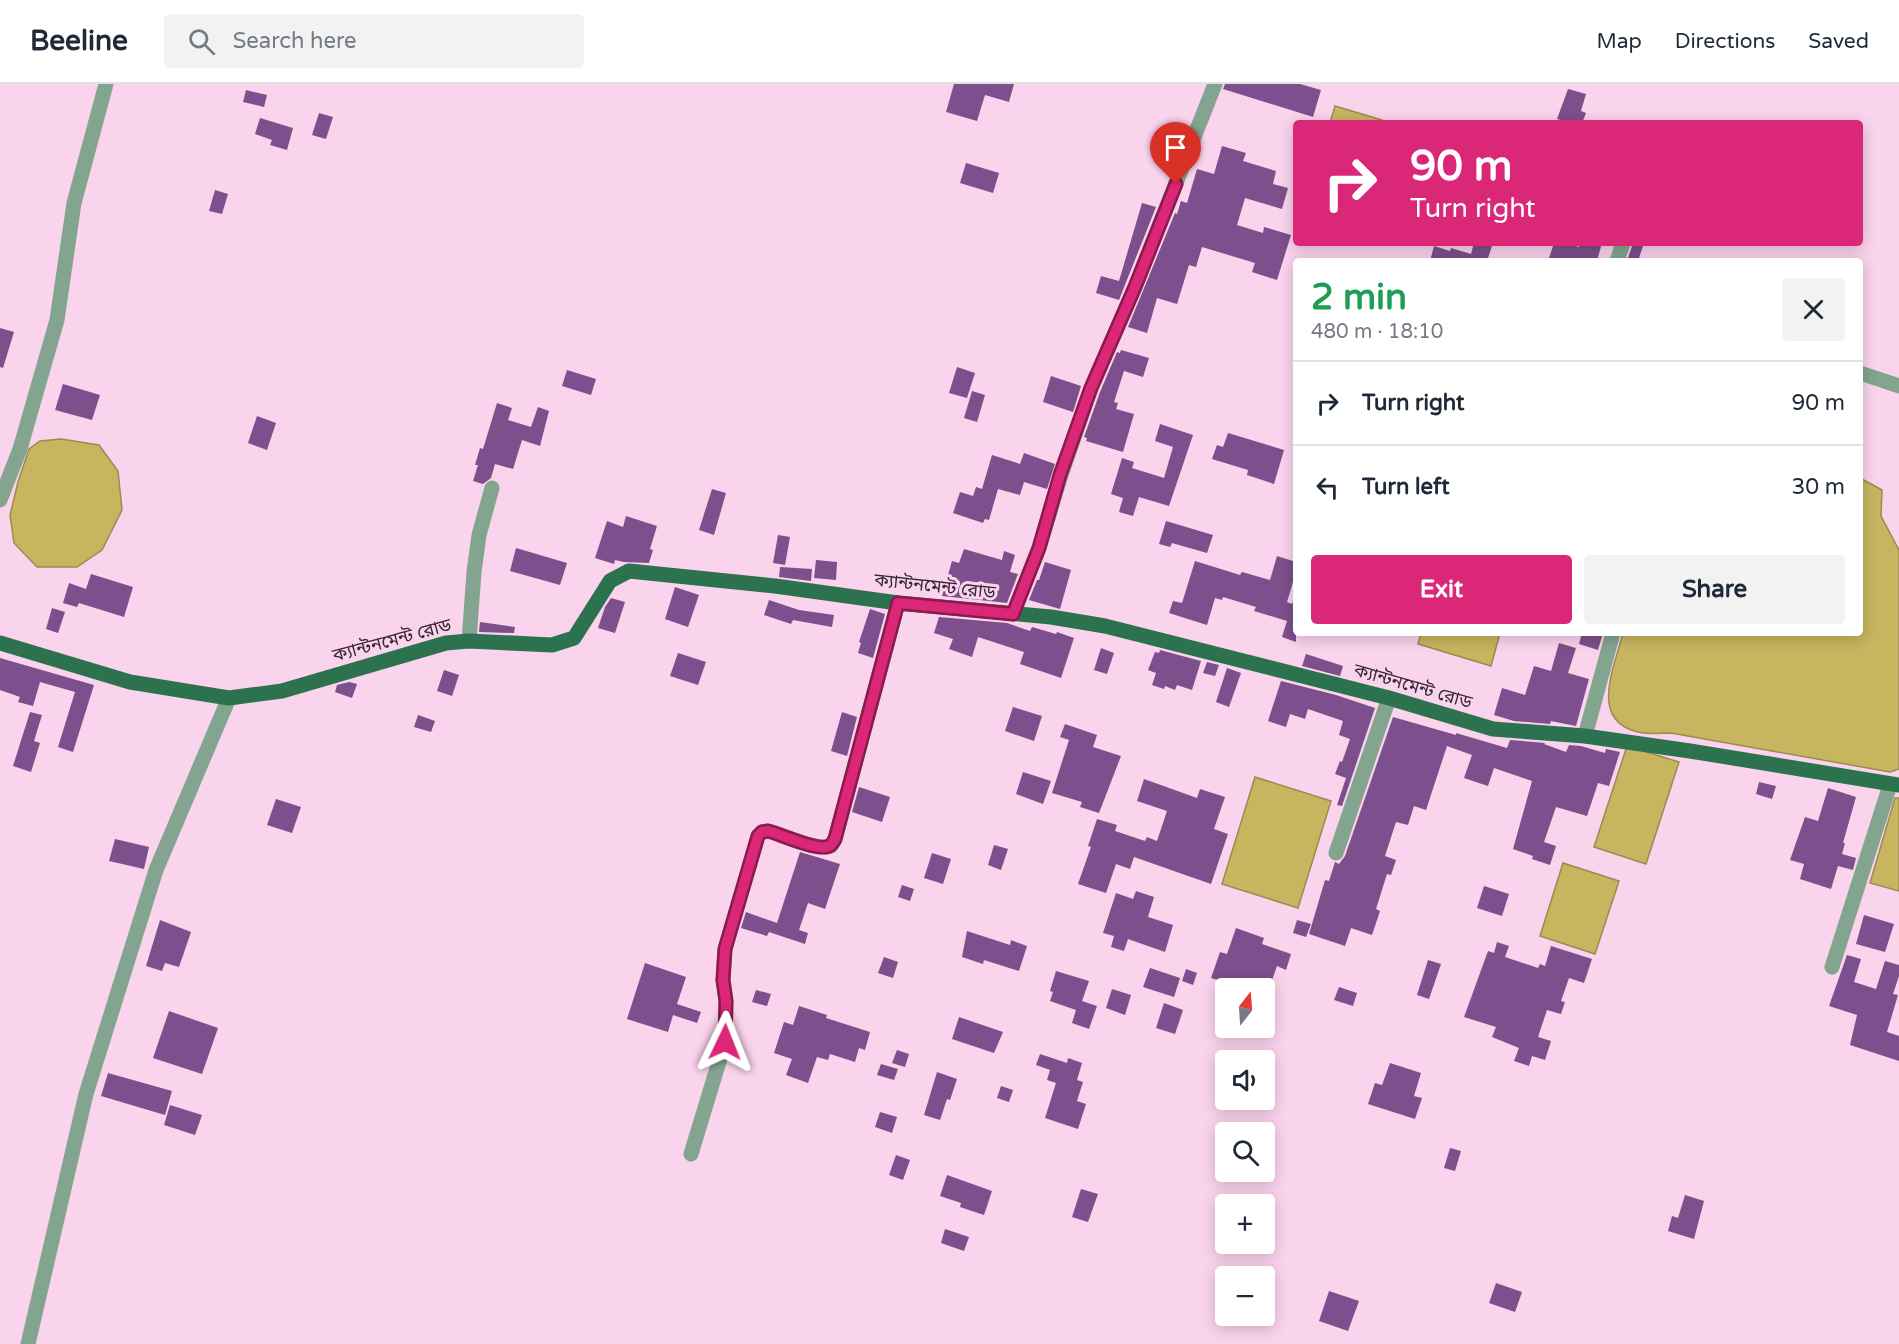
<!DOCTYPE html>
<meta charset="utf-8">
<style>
body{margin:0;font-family:"Varela Round","Noto Sans Bengali",sans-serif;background:#f2f2f3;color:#1f2937;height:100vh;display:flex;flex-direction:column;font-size:22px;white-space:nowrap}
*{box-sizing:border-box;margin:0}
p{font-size:20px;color:#747a83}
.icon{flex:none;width:33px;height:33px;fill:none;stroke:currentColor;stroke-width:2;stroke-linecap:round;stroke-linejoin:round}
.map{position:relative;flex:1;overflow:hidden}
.panel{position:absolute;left:1293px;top:174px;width:570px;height:378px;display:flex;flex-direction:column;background:#fff;border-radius:6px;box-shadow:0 3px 15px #0003}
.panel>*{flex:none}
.banner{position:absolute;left:1293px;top:36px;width:570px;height:126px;border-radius:6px;box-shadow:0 3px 15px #0003;background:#db2777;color:#fff;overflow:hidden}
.needle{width:39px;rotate:17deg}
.controls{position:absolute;left:1215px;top:894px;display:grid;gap:12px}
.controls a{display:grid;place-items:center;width:60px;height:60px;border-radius:6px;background:#fff;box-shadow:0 3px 15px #0003;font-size:30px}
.pin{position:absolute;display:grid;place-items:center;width:51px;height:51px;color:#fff;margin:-62px -26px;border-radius:50% 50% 50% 0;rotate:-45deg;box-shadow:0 0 6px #0007}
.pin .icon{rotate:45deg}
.me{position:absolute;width:66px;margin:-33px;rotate:2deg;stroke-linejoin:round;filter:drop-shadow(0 0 4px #0008)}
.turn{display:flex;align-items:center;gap:21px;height:126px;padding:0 18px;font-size:27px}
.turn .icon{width:78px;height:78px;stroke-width:2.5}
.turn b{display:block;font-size:42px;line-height:51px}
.round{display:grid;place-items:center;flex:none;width:63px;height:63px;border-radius:6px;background:#f2f2f3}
.headline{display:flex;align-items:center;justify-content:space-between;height:102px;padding:0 18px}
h1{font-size:36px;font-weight:800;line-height:45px;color:#1e9e55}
.action{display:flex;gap:12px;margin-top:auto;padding:12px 18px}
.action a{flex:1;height:69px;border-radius:6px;background:#db2777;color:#fff;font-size:24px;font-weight:800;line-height:69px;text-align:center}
.action a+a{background:#f2f2f3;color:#1f2937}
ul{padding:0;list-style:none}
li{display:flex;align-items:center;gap:18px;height:84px;padding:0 18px;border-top:2px solid #e0e1e3}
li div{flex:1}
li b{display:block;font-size:22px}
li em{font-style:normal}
header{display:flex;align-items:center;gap:36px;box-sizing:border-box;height:84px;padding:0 30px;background:#fff;border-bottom:2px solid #e0e1e3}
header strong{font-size:28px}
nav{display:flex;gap:33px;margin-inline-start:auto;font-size:21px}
.search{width:420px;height:54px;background:#f2f2f3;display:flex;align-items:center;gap:15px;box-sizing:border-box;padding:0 21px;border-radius:6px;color:#747a83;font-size:22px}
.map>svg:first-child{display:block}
.water{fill:#c7b560;stroke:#9c8a52;stroke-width:1.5}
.building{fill:#7d4f8c}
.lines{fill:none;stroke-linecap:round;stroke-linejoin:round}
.minor{stroke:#83a590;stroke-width:15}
.major{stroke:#2c724e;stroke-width:15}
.route-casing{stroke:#8e194d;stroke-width:15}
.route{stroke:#db2777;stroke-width:10}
.labels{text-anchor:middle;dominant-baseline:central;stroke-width:6;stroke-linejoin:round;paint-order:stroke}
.street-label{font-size:18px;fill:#362732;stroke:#fad3ed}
</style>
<header>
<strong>Beeline</strong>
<div class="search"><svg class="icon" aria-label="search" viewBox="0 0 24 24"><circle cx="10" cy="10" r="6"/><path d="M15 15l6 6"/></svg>Search here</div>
<nav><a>Map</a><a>Directions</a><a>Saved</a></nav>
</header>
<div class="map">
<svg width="1899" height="1260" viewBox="0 0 1899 1260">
<rect width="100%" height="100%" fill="#fad3ed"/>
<g class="water">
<polygon points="1335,22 1382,36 1381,39 1330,39"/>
<polygon points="61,355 99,361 118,387 122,426 102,466 77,483 37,483 14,459 10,431 18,398 29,365 40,357"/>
<path d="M1860,394L1882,406L1881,432L1899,466V685L1890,688L1671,649C1662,649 1652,650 1643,649C1587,640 1614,585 1623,549H1860Z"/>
<polygon points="1421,549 1500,549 1491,582 1418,560"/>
<polygon points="1627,662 1679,678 1646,780 1594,763"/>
<polygon points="1255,693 1331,717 1298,824 1222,800"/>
<polygon points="1895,714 1899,714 1899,807 1870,799"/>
<polygon points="1563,779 1619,797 1595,870 1540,852"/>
</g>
<g class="building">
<polygon points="954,0 1014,0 1009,18 985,11 977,37 946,28"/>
<polygon points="1225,0 1300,0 1321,6 1313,33 1223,5"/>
<polygon points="1568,5 1586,10 1581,27 1586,29 1582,39 1572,39 1557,35"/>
<polygon points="246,6 267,11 264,23 243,18"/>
<polygon points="319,29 333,33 326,55 312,51"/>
<polygon points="260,34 293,44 287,66 270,61 272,56 255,50"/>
<polygon points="1222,62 1246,69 1243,77 1276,87 1273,100 1288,104 1282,125 1245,114 1237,141 1263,149 1264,143 1291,151 1277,196 1252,188 1255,179 1202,163 1196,183 1189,181 1177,220 1157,214 1147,249 1128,243 1175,129 1177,130 1181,117 1187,119 1197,85 1214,90"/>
<polygon points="966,79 999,89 993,109 960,99"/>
<polygon points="215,106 228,110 222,130 209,127"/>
<polygon points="1142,119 1156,123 1119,216 1096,209 1101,192 1119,197"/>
<polygon points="1474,159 1493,159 1487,177 1430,177 1434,162 1450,167 1451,164 1471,170"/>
<polygon points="1554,159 1566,159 1579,163 1580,159 1602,159 1597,177 1548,177"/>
<polygon points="1633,159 1644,159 1638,177 1627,177"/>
<polygon points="0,244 14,248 3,284 0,283"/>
<polygon points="1121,266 1149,274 1143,293 1124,287 1114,318 1118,319 1116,325 1134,330 1123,368 1086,357 1087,354 1084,353 1100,308 1117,268 1120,269"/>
<polygon points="957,283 975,289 967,314 949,309"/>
<polygon points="567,286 596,295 591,311 562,302"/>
<polygon points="1051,292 1081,302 1073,328 1043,318"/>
<polygon points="63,300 100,311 92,336 55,326"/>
<polygon points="972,307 985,311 977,338 964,334"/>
<polygon points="497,319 512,324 508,336 531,343 538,323 549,327 540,362 522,356 513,385 495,380 491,394 483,400 473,397 478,381 475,381 480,364 483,365"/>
<polygon points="257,332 276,339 267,366 248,359"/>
<polygon points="1160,340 1193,351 1169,422 1139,413 1133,432 1119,428 1123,414 1111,410 1122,374 1134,378 1132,384 1164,394 1173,363 1155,357"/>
<polygon points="1228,349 1284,366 1274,400 1247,391 1248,386 1212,375 1217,361 1223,363"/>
<polygon points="1024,369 1055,380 1047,405 1024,398 1020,411 998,405 989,436 985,435 983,439 953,429 960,408 973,412 976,403 982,405 992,371 1020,380"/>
<polygon points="712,405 726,409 714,451 699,446"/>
<polygon points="626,432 657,442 650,465 653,466 649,479 624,478 615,476 614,480 595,474 607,437 623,443"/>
<polygon points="1166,437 1213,451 1207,469 1172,459 1170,463 1159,460"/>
<polygon points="778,451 790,453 785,481 773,479"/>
<polygon points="516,464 567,479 560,501 510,487"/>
<polygon points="964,465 1002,476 1004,467 1015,471 1010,488 1018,490 1007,519 942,512 952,477 959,479"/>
<polygon points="1277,472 1296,478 1296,488 1287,518 1292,520 1293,517 1296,518 1296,558 1282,553 1287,537 1254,527 1256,523 1223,513 1222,516 1215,514 1207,541 1169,529 1173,517 1182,519 1195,477 1240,491 1242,488 1270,496"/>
<polygon points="816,476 837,478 836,496 814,494"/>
<polygon points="1045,478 1071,486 1060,525 1029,516 1037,496 1039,496"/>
<polygon points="780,483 812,485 811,497 779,493"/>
<polygon points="91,490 133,503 124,533 79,519 77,523 63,519 69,499 86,505"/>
<polygon points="675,503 699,511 688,543 665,535"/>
<polygon points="611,514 625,518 615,549 598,544 605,523"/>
<polygon points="769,516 799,526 834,531 832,543 793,536 791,540 764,531"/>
<polygon points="52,524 65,528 58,549 46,545"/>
<polygon points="870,525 885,530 873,574 858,569 861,559 859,558"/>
<polygon points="939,533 1007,539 1030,547 1032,543 1056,550 1057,548 1074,554 1061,594 1020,580 1024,568 978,553 972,573 949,565 953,555 934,549"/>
<polygon points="480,538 515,543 514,549 479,548"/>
<polygon points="1582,549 1603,549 1598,566 1579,560"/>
<polygon points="1559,559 1576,564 1568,589 1589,595 1576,642 1551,637 1550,640 1514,637 1494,631 1502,604 1525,611 1534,582 1551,587"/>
<polygon points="1101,564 1114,569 1107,590 1094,586"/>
<polygon points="1160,566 1201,577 1192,606 1177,601 1175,606 1165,602 1164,605 1152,601 1156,589 1148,586 1155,568 1159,569"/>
<polygon points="678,569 706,578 698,601 670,592"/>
<polygon points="1306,570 1343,582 1340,592 1302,582"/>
<polygon points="0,574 94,601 73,668 58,663 75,608 40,598 33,622 18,618 20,613 0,606"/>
<polygon points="1207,578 1219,581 1215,592 1203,589"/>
<polygon points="1227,584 1241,589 1229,623 1216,618"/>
<polygon points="444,586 459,591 452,612 437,607"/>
<polygon points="1281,597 1336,611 1375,624 1342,722 1337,721 1346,694 1335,690 1340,677 1342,678 1350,655 1339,651 1343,637 1308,625 1305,635 1290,630 1286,643 1268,637"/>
<polygon points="349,598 357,600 352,614 335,608 337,601"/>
<polygon points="1013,623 1042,632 1034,657 1005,647"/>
<polygon points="30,628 42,631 34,657 40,659 31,688 13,682"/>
<polygon points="842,628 857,633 847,672 831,667"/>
<polygon points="418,631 435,637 431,648 414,643"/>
<polygon points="1393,633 1456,651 1456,649 1507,664 1510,656 1545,659 1544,660 1566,668 1569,661 1581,662 1605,669 1606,665 1620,668 1609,702 1598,699 1587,732 1556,723 1544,758 1556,762 1550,781 1532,775 1533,772 1513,765 1532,697 1494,684 1488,702 1464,694 1472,671 1447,662 1426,726 1414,722 1408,741 1396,738 1385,772 1396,776 1391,791 1387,790 1376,825 1380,827 1372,851 1351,844 1345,862 1309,850 1325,796 1329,797 1335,778 1339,780 1345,772"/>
<polygon points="1065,640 1097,651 1093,663 1121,672 1099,729 1080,723 1082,718 1052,709 1069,656 1060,653"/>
<polygon points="1023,688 1051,697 1043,720 1016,710"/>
<polygon points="1144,695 1197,714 1200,705 1225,713 1214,745 1228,750 1211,800 1134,773 1130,785 1116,780 1106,809 1078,800 1091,763 1088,762 1097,735 1117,741 1115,747 1145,757 1147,753 1157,757 1167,727 1137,717"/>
<polygon points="1759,698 1776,702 1772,715 1756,710"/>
<polygon points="859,703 890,713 882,738 852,728"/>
<polygon points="1828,704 1856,713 1843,759 1845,759 1842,770 1856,774 1853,786 1838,782 1831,805 1800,795 1804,780 1790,776 1805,733 1818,737"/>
<polygon points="276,715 301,723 292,749 267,741"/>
<polygon points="115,755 149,763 144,785 109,777"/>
<polygon points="994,761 1008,765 1001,786 988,781"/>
<polygon points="800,768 840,780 825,825 808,819 799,846 808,849 805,860 769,848 767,852 741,844 746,828 777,839"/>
<polygon points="932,769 951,775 943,800 924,794"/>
<polygon points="902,801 914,805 910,817 898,813"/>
<polygon points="1484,802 1509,810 1502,832 1477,824"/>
<polygon points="1136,807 1154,813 1148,833 1173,841 1165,868 1128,855 1124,867 1111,863 1114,852 1103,849 1116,809 1133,815"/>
<polygon points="1864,831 1894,840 1885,868 1856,860"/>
<polygon points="160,836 191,848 179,883 165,879 162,887 146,882"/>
<polygon points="1297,836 1311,840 1306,853 1293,849"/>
<polygon points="1236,844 1264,854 1262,860 1291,870 1286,886 1277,882 1271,899 1267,897 1264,904 1245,904 1211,894 1220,868 1227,870"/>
<polygon points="967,847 1010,861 1011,856 1027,862 1019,887 984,876 983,880 962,873"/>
<polygon points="1497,858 1509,862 1505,873 1538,884 1540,880 1545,882 1551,862 1592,875 1584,899 1569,894 1561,917 1565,918 1561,930 1547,926 1538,953 1551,957 1545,976 1532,972 1529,982 1514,977 1519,964 1492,953 1496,943 1464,933 1488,867 1494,869"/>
<polygon points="1847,871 1861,875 1854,898 1876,905 1885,877 1899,881 1899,892 1893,910 1898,911 1887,948 1899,952 1899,977 1850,961 1857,931 1829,922"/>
<polygon points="884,873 898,878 893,894 878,889"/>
<polygon points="1428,876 1441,880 1429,915 1417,911"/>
<polygon points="645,879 686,893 677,920 701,928 697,939 673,931 668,948 627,935"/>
<polygon points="1150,884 1180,894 1174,913 1143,903"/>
<polygon points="1186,885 1197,889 1193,901 1182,897"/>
<polygon points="1056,887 1089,897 1082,917 1097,922 1089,945 1072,939 1076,926 1050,917 1053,908 1050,907"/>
<polygon points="1339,903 1357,909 1353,922 1334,916"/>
<polygon points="1112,905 1131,911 1125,931 1106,924"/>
<polygon points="756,906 771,910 767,922 752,918"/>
<polygon points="1164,919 1183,926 1175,950 1156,944"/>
<polygon points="799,922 827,931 826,934 870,948 865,966 859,964 855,978 830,970 828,976 817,973 808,999 786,991 792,975 774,969 784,938 793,941"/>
<polygon points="169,927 218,944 202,990 153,974"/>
<polygon points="959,933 1003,948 994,969 952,955"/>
<polygon points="897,966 909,970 905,983 892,979"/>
<polygon points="1040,970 1067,979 1068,974 1082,979 1077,996 1083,998 1077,1017 1086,1020 1078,1045 1045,1034 1056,999 1047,996 1050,986 1036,981"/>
<polygon points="1390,979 1421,989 1414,1012 1422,1014 1415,1035 1368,1020 1375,999 1382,1001"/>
<polygon points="881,980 898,985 894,996 877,991"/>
<polygon points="937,988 957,995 950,1016 947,1015 940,1036 924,1031"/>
<polygon points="108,989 172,1007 165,1031 101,1012"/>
<polygon points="1001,1002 1013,1006 1009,1018 997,1014"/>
<polygon points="170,1021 202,1031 195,1051 164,1041"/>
<polygon points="880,1028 897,1033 892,1049 875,1043"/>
<polygon points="1450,1064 1461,1067 1455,1087 1444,1084"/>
<polygon points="896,1071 910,1076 903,1096 889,1091"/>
<polygon points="947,1091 992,1107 984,1131 960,1123 961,1119 940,1112"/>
<polygon points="1081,1105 1098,1110 1088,1138 1072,1133"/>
<polygon points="1685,1111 1704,1117 1694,1155 1668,1147 1672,1132 1678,1134"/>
<polygon points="945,1145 969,1153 964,1167 941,1159"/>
<polygon points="1496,1199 1522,1208 1515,1228 1489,1219"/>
<polygon points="1329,1207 1359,1217 1348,1247 1319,1237"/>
</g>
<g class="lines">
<g class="minor">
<polyline points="1617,177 1623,159"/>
<polyline points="1860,289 1899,302"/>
<polyline points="0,416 20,365 57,236 74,119 106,0"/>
<polyline points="1013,530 1039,464 1061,391 1091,304 1135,203 1215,0"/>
<polyline points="469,557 474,488 479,451 492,404"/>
<polyline points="1585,652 1613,549"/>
<polyline points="1336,769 1389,614"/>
<polyline points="1832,883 1890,701"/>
<path d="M691,1070L725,958L726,917L723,896L725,865L758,752L762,748L768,747C785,751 815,767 831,762L835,755L898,519"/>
<polyline points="28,1260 86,1010 156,786 229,614"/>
</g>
<polyline class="major" points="0,559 130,598 229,614 282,607 446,559 469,557 552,561 574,554 610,497 629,487 775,502 898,519 1051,533 1105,542 1389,614 1493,645 1585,652 1690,667 1899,701"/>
</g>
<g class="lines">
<g class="route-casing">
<path id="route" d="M725,958L726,917L723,896L725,865L758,752L762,748L768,747C780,750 819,768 829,762C832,761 833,758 835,755L898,519L1013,530L1039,464L1060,391L1091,304L1135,203L1176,100"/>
</g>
<use href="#route" class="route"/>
</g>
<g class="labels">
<g class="street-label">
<text transform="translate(935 502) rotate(6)">ক্যান্টনমেন্ট রোড</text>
<text transform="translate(392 556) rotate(-15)">ক্যান্টনমেন্ট রোড</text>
<text transform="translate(1413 602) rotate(16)">ক্যান্টনমেন্ট রোড</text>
</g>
</g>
</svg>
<div class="controls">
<a><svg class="needle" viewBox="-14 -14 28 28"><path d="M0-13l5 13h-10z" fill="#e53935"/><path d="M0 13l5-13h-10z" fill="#747a83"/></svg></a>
<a><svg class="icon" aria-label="sound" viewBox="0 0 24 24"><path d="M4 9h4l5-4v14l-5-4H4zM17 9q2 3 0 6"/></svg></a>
<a><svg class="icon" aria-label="search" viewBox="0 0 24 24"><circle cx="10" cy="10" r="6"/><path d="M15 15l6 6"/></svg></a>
<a>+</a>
<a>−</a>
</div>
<div class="pin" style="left:1176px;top:100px;background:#d93025"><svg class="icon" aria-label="arrive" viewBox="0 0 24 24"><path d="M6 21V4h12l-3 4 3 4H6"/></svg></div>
<svg class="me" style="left:725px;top:958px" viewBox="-20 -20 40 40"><path d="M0-17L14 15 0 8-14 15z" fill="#db2777" stroke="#fff" stroke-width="4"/></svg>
<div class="banner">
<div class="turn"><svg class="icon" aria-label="right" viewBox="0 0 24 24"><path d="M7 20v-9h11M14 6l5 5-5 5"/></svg><div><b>90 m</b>Turn right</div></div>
</div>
<section class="panel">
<div class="headline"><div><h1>2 min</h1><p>480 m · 18:10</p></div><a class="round"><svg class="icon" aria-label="close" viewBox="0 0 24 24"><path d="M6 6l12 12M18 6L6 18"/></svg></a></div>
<ul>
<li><svg class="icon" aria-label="right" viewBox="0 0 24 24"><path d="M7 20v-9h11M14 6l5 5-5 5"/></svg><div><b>Turn right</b></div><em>90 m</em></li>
<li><svg class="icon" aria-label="left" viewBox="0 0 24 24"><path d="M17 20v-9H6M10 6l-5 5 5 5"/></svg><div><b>Turn left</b></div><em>30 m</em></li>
</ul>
<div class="action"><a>Exit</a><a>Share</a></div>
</section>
</div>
